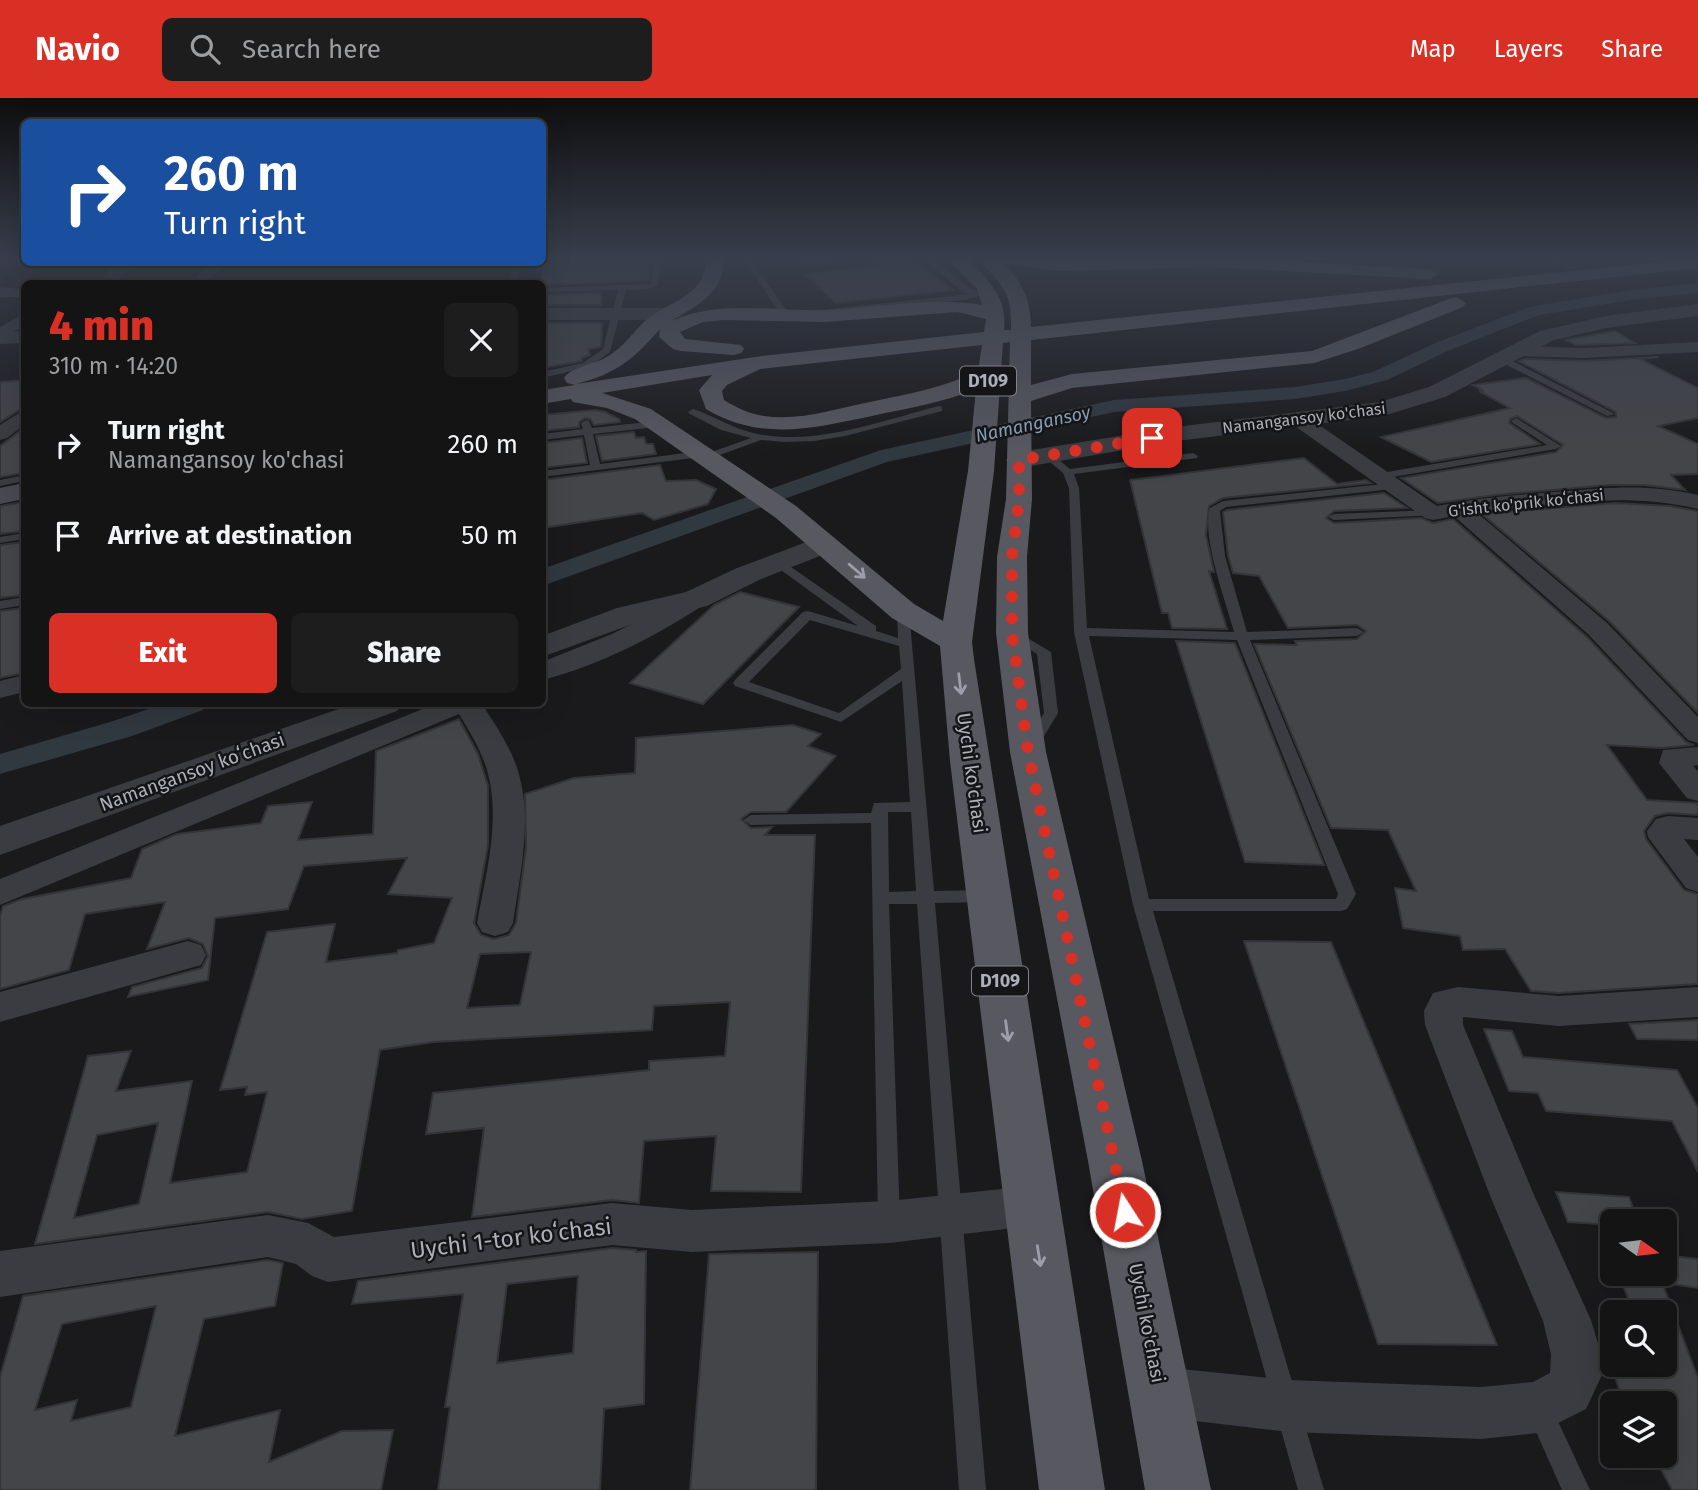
<!DOCTYPE html>
<meta charset="utf-8">
<style>
body{margin:0;font-family:"Fira Sans",sans-serif;background:#1d1d1e;color:#f1f3f6;height:100vh;display:flex;flex-direction:column;font-size:26px;white-space:nowrap}
*{box-sizing:border-box;margin:0}
p{font-size:23px;color:#9d9ea0}
.icon{flex:none;width:38px;height:38px;fill:none;stroke:currentColor;stroke-width:2;stroke-linecap:round;stroke-linejoin:round}
.map{position:relative;flex:1;overflow:hidden}
.side{position:absolute;left:21px;top:182px;width:525px;height:427px;display:flex;flex-direction:column;background:#141415;border-radius:10px;box-shadow:0 7px 28px #0002,0 0 0 2px #333334}
.side>*{flex:none}
.guide{position:absolute;left:21px;top:21px;width:525px;height:147px;border-radius:10px;box-shadow:0 7px 28px #0002,0 0 0 2px #333334;background:#1a4fa0;color:#fff;overflow:hidden}
.needle{width:46px;rotate:104deg}
.buttons{position:absolute;left:1600px;top:1111px;display:grid;gap:14px}
.buttons a{display:grid;place-items:center;width:77px;height:77px;border-radius:10px;background:#141415;box-shadow:0 7px 28px #0002,0 0 0 2px #333334;font-size:35px}
.pin{position:absolute;display:grid;place-items:center;width:60px;height:60px;color:#fff;margin:-30px;border-radius:14px;box-shadow:0 4px 10px #0006}
.me{position:absolute;width:77px;margin:-38px;rotate:349deg;stroke-linejoin:round;filter:drop-shadow(0 0 5px #0008)}
.turn{display:flex;align-items:center;gap:24px;height:147px;padding:0 28px;font-size:32px}
.turn .icon{width:91px;height:91px;stroke-width:2.5}
.turn b{display:block;font-size:49px;line-height:60px}
.round{display:grid;place-items:center;flex:none;width:74px;height:74px;border-radius:10px;background:#1d1d1e}
.headline{display:flex;align-items:center;justify-content:space-between;height:119px;padding:0 28px}
h1{font-size:42px;font-weight:800;line-height:52px;color:#d93025}
.action{display:flex;gap:14px;margin-top:auto;padding:14px 28px}
.action a{flex:1;height:80px;border-radius:10px;background:#d93025;color:#fff;font-size:28px;font-weight:800;line-height:80px;text-align:center}
.action a+a{background:#1d1d1e;color:#f1f3f6}
ul{padding:0;list-style:none}
li{display:flex;align-items:center;gap:21px;height:91px;padding:0 28px}
li div{flex:1}
li b{display:block;font-size:26px}
li em{font-style:normal}
header{display:flex;align-items:center;gap:42px;box-sizing:border-box;height:98px;padding:0 35px;background:#d93025;color:#fff}
header strong{font-size:33px}
nav{display:flex;gap:38px;margin-inline-start:auto;font-size:24px}
.search{width:490px;height:63px;background:#1d1d1e;display:flex;align-items:center;gap:18px;box-sizing:border-box;padding:0 24px;border-radius:10px;color:#9d9ea0;font-size:26px}
.map>svg:first-child{display:block}
.lines{fill:none;stroke-linecap:round;stroke-linejoin:round}
.canal{fill:#303840;fill-rule:evenodd}
.building{fill:#444549;stroke:#343438;stroke-width:2;fill-rule:evenodd}
.service{fill:#3b3c41;fill-rule:evenodd}
.minor{fill:#3b3c41;fill-rule:evenodd}
.tertiary{fill:#3b3c41;fill-rule:evenodd}
.secondary{fill:#494a51;fill-rule:evenodd}
.primary{fill:#575860;fill-rule:evenodd}
.oneway{stroke:#9c9ea9}
.route{stroke:#d93025;stroke-width:12;stroke-dasharray:0 21.6}
.labels{text-anchor:middle;dominant-baseline:central;stroke-width:5;stroke-linejoin:round;paint-order:stroke}
.far-street-label{font-size:16px;fill:#adb0bb;stroke:#151517}
.shield{fill:#151517;stroke:#7f828a;stroke-width:2}
.shield-label{font-size:18px;font-weight:bold;fill:#adb0bb}
.far-water-label{font-size:18px;font-style:italic;fill:#869cb4;stroke:#151517}
.street-label{font-size:19px;fill:#adb0bb;stroke:#151517}
.near-street-label{font-size:23px;fill:#adb0bb;stroke:#151517}
</style>
<header>
<strong>Navio</strong>
<div class="search"><svg class="icon" aria-label="search" viewBox="0 0 24 24"><circle cx="10" cy="10" r="6"/><path d="M15 15l6 6"/></svg>Search here</div>
<nav><a>Map</a><a>Layers</a><a>Share</a></nav>
</header>
<div class="map">
<svg width="1698" height="1392" viewBox="0 0 1698 1392">
<rect width="100%" height="100%" fill="#1a1a1c"/>
<g class="lines">
<g class="canal">
<polygon points="1698,185 1698,195 1631,202 1539,217 1450,252 1387,282 1345,293 1295,301 1114,314 887,364 542,488 542,471 881,352 1114,302 1295,289 1345,281 1373,274 1438,244 1529,209 1631,192"/>
<polygon points="164,606 207,606 203,612 132,638 0,676 0,656 110,624"/>
</g>
</g>
<g class="building">
<polygon points="592,160 650,160 648,182 542,187 542,162"/>
<polygon points="866,160 909,160 953,192 836,205 804,176 877,168"/>
<polygon points="601,195 601,207 542,207 542,197"/>
<polygon points="542,225 602,225 601,249 588,251 590,257 581,260 582,263 542,270"/>
<polygon points="1615,233 1635,245 1576,247 1566,242"/>
<polygon points="1659,259 1640,261 1698,290 1698,320 1658,328 1698,346 1698,376 1671,377 1685,392 1644,387 1609,387 1495,397 1438,405 1401,380 1556,354 1563,347 1517,318 1510,321 1509,325 1540,346 1431,364 1381,339 1510,310 1479,293 1484,293 1473,287 1526,280 1606,320 1616,319 1616,314 1519,263 1525,261 1585,263"/>
<polygon points="24,282 24,309 0,324 0,284"/>
<polygon points="595,312 605,314 619,321 620,324 594,327 590,321 585,320 579,324 579,329 542,333 542,317"/>
<polygon points="24,330 24,375 0,379 0,348"/>
<polygon points="634,334 636,340 644,339 646,346 653,346 656,356 602,363 596,338"/>
<polygon points="582,340 587,365 542,370 542,345"/>
<polygon points="1304,360 1337,386 1366,382 1371,385 1223,400 1209,408 1206,437 1214,474 1209,473 1227,531 1172,530 1168,515 1162,515 1130,382"/>
<polygon points="660,367 666,383 696,382 716,391 708,406 654,422 642,415 542,430 542,382"/>
<polygon points="1384,395 1407,410 1334,413 1326,420 1334,425 1421,420 1433,425 1453,421 1587,539 1686,644 1694,647 1661,650 1607,647 1647,702 1698,705 1698,717 1668,715 1655,718 1644,733 1646,741 1684,792 1698,796 1698,886 1559,895 1531,893 1505,851 1463,852 1460,838 1403,830 1395,790 1416,793 1388,732 1331,730 1254,546 1297,547 1295,543 1357,541 1366,533 1357,527 1288,530 1259,478 1233,475 1228,457 1223,414 1227,412"/>
<polygon points="24,404 24,433 0,436 0,408"/>
<polygon points="1615,405 1670,408 1698,413 1698,615 1609,523 1482,416"/>
<polygon points="24,444 24,497 0,500 0,447"/>
<polygon points="740,494 799,509 703,606 630,585 714,507"/>
<polygon points="24,510 24,575 0,580 0,513"/>
<polygon points="1176,543 1235,545 1324,767 1245,764"/>
<path d="M459,621L478,656L488,688V747L474,825L481,837L494,841L509,837L516,825L526,749L525,696L574,680L635,675L636,640L793,627L821,636L808,648L836,658L786,714H751L741,721L751,730L772,729L765,737H815L801,1094L711,1093L716,1038L644,1043L639,1105L612,1102L472,1119L484,1030L426,1036L433,995L649,972V963L725,958L730,904L654,908L652,932L434,944L380,952L352,1113L302,1121L268,1114L35,1146L88,958L131,953L116,993L192,983L170,1085L247,1074L267,994L245,997L247,989L220,992L267,834L335,826L326,864L397,855L398,852L434,845L452,800L388,796L407,760L304,768L288,811L215,820L208,882L128,899L132,889L202,870L208,858L203,846L189,840L147,851L165,804L85,816L69,872L0,891V818L3,808L22,801L131,780L142,751L177,736L261,725L268,708L312,704L298,742L373,736L376,653ZM531,854L520,907L467,910L480,856ZM158,1025L139,1106L74,1120L97,1037Z"/>
<polygon points="1244,843 1331,844 1497,1247 1378,1246"/>
<polygon points="1698,922 1698,942 1637,941 1629,926"/>
<polygon points="1484,931 1512,933 1523,959 1677,972 1698,1010 1698,1074 1672,1023 1546,1013 1538,995 1509,993"/>
<polygon points="1556,1094 1629,1099 1638,1124 1612,1124 1612,1127 1568,1124"/>
<path d="M612,1150L636,1152V1154L646,1153L644,1306L604,1311L600,1392H438L450,1309H445L463,1196L352,1206L358,1183ZM578,1178L573,1255L497,1265L507,1186Z"/>
<polygon points="818,1154 816,1392 690,1392 709,1156"/>
<polygon points="1664,1157 1698,1161 1698,1190 1664,1185"/>
<path d="M268,1162L283,1165L275,1208L204,1221L175,1338L280,1312L269,1364L342,1333L393,1332L381,1392H0V1279L23,1198ZM156,1208L131,1309L71,1323L77,1302L35,1312L62,1226Z"/>
<polygon points="1619,1176 1659,1176 1698,1280 1698,1392 1672,1392 1654,1358 1664,1358 1664,1306 1624,1306 1611,1267 1664,1267 1664,1214 1633,1214"/>
</g>
<g class="lines">
<g class="service">
<polygon points="653,160 661,160 658,188 649,191 626,192 610,254 589,269 542,280 542,274 583,265 603,251 618,192 542,194 542,190 650,186"/>
<polygon points="743,160 750,160 787,213 800,216 800,220 781,217"/>
<polygon points="791,160 812,164 858,160 812,168"/>
<path d="M923,160C942,160 958,186 976,193L983,187L990,189L984,196L965,202L817,215L813,213L969,196L961,193Z"/>
<polygon points="1057,160 1067,160 1088,168 1081,170"/>
<polygon points="1543,160 1553,160 1577,170 1570,172"/>
<polygon points="515,164 522,164 516,186 508,186"/>
<polygon points="1497,258 1503,258 1615,316 1607,318 1497,262"/>
<path d="M939,308L942,309V313L845,338L814,343L785,344L761,342L706,362L701,359L542,379V373L590,367L584,337L542,342V336L583,331L581,325L586,322L589,323L592,330L657,323L662,326L657,329L593,336L600,366L701,353L706,356L751,340L721,332L690,316L688,314L693,311C714,318 732,330 753,335C815,349 880,323 939,308Z"/>
<polygon points="1516,320 1561,348 1556,351 1381,381 1376,378 1381,375 1547,347 1513,325 1511,323"/>
<path d="M1193,355L1198,358L1197,360L1074,376L1079,390L1087,530L1234,534C1226,504 1201,438 1210,410L1223,403L1393,385L1398,388L1393,391L1226,409L1220,413L1225,458L1247,534L1357,530L1364,534L1357,538L1250,542L1356,796L1347,811L1341,813H1153L1324,1392H1298L1133,807L1074,534L1069,390L1063,375L1043,358L1052,356L1070,371ZM1089,538L1237,542L1338,796L1336,801H1149Z"/>
<polygon points="24,377 24,383 0,388 0,382"/>
<polygon points="1433,412 1439,415 1437,417 1334,422 1328,419 1334,416"/>
<polygon points="24,435 24,441 0,445 0,439"/>
<path d="M778,460L876,528V533L898,540L897,513L903,509L909,513L934,793L988,792L994,794L997,798L994,802L988,804L935,805L986,1392H959L917,806H889L900,1123L897,1130L889,1133L881,1130L878,1123L871,725L751,727L743,722L751,717L871,715L874,705L910,704L902,583L841,624L735,588L733,585L735,582L803,514L808,513L858,528L774,467V461ZM810,522L899,548L901,571L839,615L749,584ZM888,714H911L916,793L889,794Z"/>
<polygon points="24,499 24,507 0,511 0,503"/>
<polygon points="1012,531 1051,554 1058,615 1036,651 1031,653 1024,648 1044,615 1037,556 1007,538 1005,535"/>
<polygon points="1539,1298 1548,1302 1590,1392 1562,1392 1526,1311 1530,1302"/>
</g>
<g class="minor">
<polygon points="120,164 137,164 112,186 95,186"/>
<polygon points="213,164 230,164 209,180 199,180 197,177"/>
<polygon points="0,189 24,191 24,199 0,199"/>
<polygon points="24,216 24,228 0,241 0,229"/>
<polygon points="1698,244 1698,254 1585,260 1514,258 1505,253 1514,248 1585,250"/>
<polygon points="24,312 24,327 7,340 0,342 0,327"/>
<path d="M1299,316L1306,318L1437,408C1476,400 1515,397 1554,394C1607,390 1646,385 1698,397V411C1625,393 1550,407 1476,414L1607,525L1698,619V645L1688,642L1589,537L1454,418L1433,422L1425,420L1292,326L1289,322L1292,318Z"/>
<path d="M696,493L705,496L709,501L705,506C656,538 599,568 542,582V564L612,536Z"/>
<polygon points="24,577 24,594 0,600 0,583"/>
<path d="M435,606H482C495,627 511,649 518,673C533,722 520,776 513,825L508,834L495,838L482,834L477,825C486,775 502,719 486,669C480,650 469,633 459,616L0,807V781Z"/>
<polygon points="1698,649 1698,667 1693,668 1698,673 1698,703 1687,700 1659,665 1663,652"/>
<polygon points="1668,718 1698,720 1698,742 1684,741 1698,759 1698,794 1686,790 1648,739 1647,733 1656,721"/>
<polygon points="188,843 201,847 206,857 201,867 0,924 0,894"/>
<polygon points="1458,889 1559,898 1698,889 1698,919 1559,928 1463,919 1463,927 1534,1097 1591,1222 1601,1256 1602,1277 1586,1311 1538,1335 1481,1341 1288,1334 1161,1319 1143,1312 1136,1294 1143,1276 1161,1269 1288,1282 1481,1289 1533,1284 1550,1275 1551,1256 1543,1223 1491,1100 1425,927 1424,913 1433,895"/>
<polygon points="1031,1088 1047,1094 1053,1108 1047,1122 1031,1128 889,1145 692,1154 612,1147 328,1184 312,1178 296,1166 268,1159 0,1199 0,1153 268,1117 308,1125 334,1139 612,1105 692,1112 889,1103"/>
</g>
<g class="tertiary">
<polygon points="1698,206 1698,218 1606,230 1554,242 1445,299 1383,318 1176,343 1019,370 1010,367 1006,362 1010,357 1019,354 1176,329 1380,304 1429,289 1540,233 1606,218"/>
<polygon points="542,210 668,210 678,216 668,222 542,222"/>
<polygon points="24,233 24,245 0,246 0,234"/>
<polygon points="825,437 835,440 839,446 835,452 759,482 707,508 638,524 542,559 542,538 617,510 686,494 737,470"/>
<polygon points="353,606 402,606 397,613 0,757 0,728"/>
</g>
<polygon class="secondary" points="24,385 24,401 0,406 0,390"/>
<path class="primary" d="M705,160H723C727,193 695,209 671,223C720,201 774,214 826,212C878,210 931,198 982,207L977,191L947,160H966C988,181 1008,200 1004,232H1011C1012,191 1002,190 979,160L1061,163L1235,160L1429,171L1438,176L1429,181L1211,169L1061,173L1004,166C1023,184 1031,204 1031,229L1698,160V170L1031,242V287L1072,276L1312,253L1449,201L1456,199L1466,205L1463,209L1358,251L1314,265L1072,290L1031,303L1032,401L1027,459L1028,535L1046,654L1142,1063L1211,1392H1145L1088,1063L1010,654L996,535L997,459L1006,401L1010,244L1003,245L994,373L972,544L974,561L1105,1392H1039L950,663L940,548L892,520L776,420L635,321L607,310L573,304L571,301L542,306V292L575,287L567,285L564,280C571,269 595,266 607,259C624,249 632,235 646,222C669,203 709,197 705,160ZM958,214L986,221L984,234L762,258L576,286C616,276 634,261 660,231L659,239L673,251L680,253L734,257L741,255L744,251L741,247L685,241L680,234L703,224L724,222L824,224ZM982,247L978,273C943,290 907,296 870,304C835,311 800,323 764,318C750,316 737,310 724,302L722,293L727,287L760,271ZM712,277L699,292L706,311C761,344 813,330 872,318C907,310 943,305 976,291L968,373L943,523L914,506L796,408L651,311L602,295Z"/>
</g>
<defs><path id="oneway-shaft" d="M-6 0H5M1.5-3L5.5 0L1.5 3" fill="none" stroke-width="1.6" stroke-linecap="round" stroke-linejoin="round" transform="scale(1.75)"/></defs>
<g class="oneway">
<use href="#oneway-shaft" transform="translate(857 473) rotate(41)"/>
<use href="#oneway-shaft" transform="translate(960 586) rotate(83)"/>
<use href="#oneway-shaft" transform="translate(1007 933) rotate(82)"/>
<use href="#oneway-shaft" transform="translate(1039 1158) rotate(81)"/>
</g>
<linearGradient id="sky" x2="0" y2="1"><stop stop-color="#0e0e0f"/><stop offset="0.45" stop-color="#383e4b"/><stop offset="1" stop-color="#383e4b" stop-opacity="0"/></linearGradient>
<rect width="1698" height="355" fill="url(#sky)"/>
<g class="lines">
<polyline class="route" points="1125,1114 1028,654 1012,535 1012,459 1019,401 1019,362 1152,340"/>
</g>
<g class="labels">
<g class="far-street-label">
<text transform="translate(1304 320) rotate(-7)">Namangansoy ko'chasi</text>
<text transform="translate(1526 405) rotate(-6)">G'isht ko'prik koʻchasi</text>
</g>
<g class="shield">
<rect x="960" y="268.5" width="56" height="29" rx="5"/>
<rect x="972" y="868.5" width="56" height="29" rx="5"/>
</g>
<g class="shield-label">
<text x="988" y="283">D109</text>
<text x="1000" y="883">D109</text>
</g>
<g class="far-water-label">
<text transform="translate(1033 326) rotate(-12)">Namangansoy</text>
</g>
<g class="street-label">
<text transform="translate(192 674) rotate(-20)">Namangansoy koʻchasi</text>
<text transform="translate(972 675) rotate(82)">Uychi ko'chasi</text>
<text transform="translate(1147 1225) rotate(79)">Uychi ko'chasi</text>
</g>
<g class="near-street-label">
<text transform="translate(511 1140) rotate(-7)">Uychi 1-tor koʻchasi</text>
</g>
</g>
</svg>
<div class="buttons">
<a><svg class="needle" viewBox="-14 -14 28 28"><path d="M0-13l5 13h-10z" fill="#e53935"/><path d="M0 13l5-13h-10z" fill="#9d9ea0"/></svg></a>
<a><svg class="icon" aria-label="search" viewBox="0 0 24 24"><circle cx="10" cy="10" r="6"/><path d="M15 15l6 6"/></svg></a>
<a><svg class="icon" aria-label="layers" viewBox="0 0 24 24"><path d="M12 4l9 5-9 5-9-5zM3 14l9 5 9-5"/></svg></a>
</div>
<div class="pin" style="left:1152px;top:340px;background:#d93025"><svg class="icon" aria-label="arrive" viewBox="0 0 24 24"><path d="M6 21V4h12l-3 4 3 4H6"/></svg></div>
<svg class="me" style="left:1125px;top:1114px" viewBox="-20 -20 40 40"><circle r="17" fill="#d93025" stroke="#fff" stroke-width="3"/><path d="M0-11L8 9 0 5-8 9z" fill="#fff"/></svg>
<div class="guide">
<div class="turn"><svg class="icon" aria-label="right" viewBox="0 0 24 24"><path d="M7 20v-9h11M14 6l5 5-5 5"/></svg><div><b>260 m</b>Turn right</div></div>
</div>
<section class="side">
<div class="headline"><div><h1>4 min</h1><p>310 m · 14:20</p></div><a class="round"><svg class="icon" aria-label="close" viewBox="0 0 24 24"><path d="M6 6l12 12M18 6L6 18"/></svg></a></div>
<ul>
<li><svg class="icon" aria-label="right" viewBox="0 0 24 24"><path d="M7 20v-9h11M14 6l5 5-5 5"/></svg><div><b>Turn right</b><p>Namangansoy ko'chasi</p></div><em>260 m</em></li>
<li><svg class="icon" aria-label="arrive" viewBox="0 0 24 24"><path d="M6 21V4h12l-3 4 3 4H6"/></svg><div><b>Arrive at destination</b></div><em>50 m</em></li>
</ul>
<div class="action"><a>Exit</a><a>Share</a></div>
</section>
</div>
